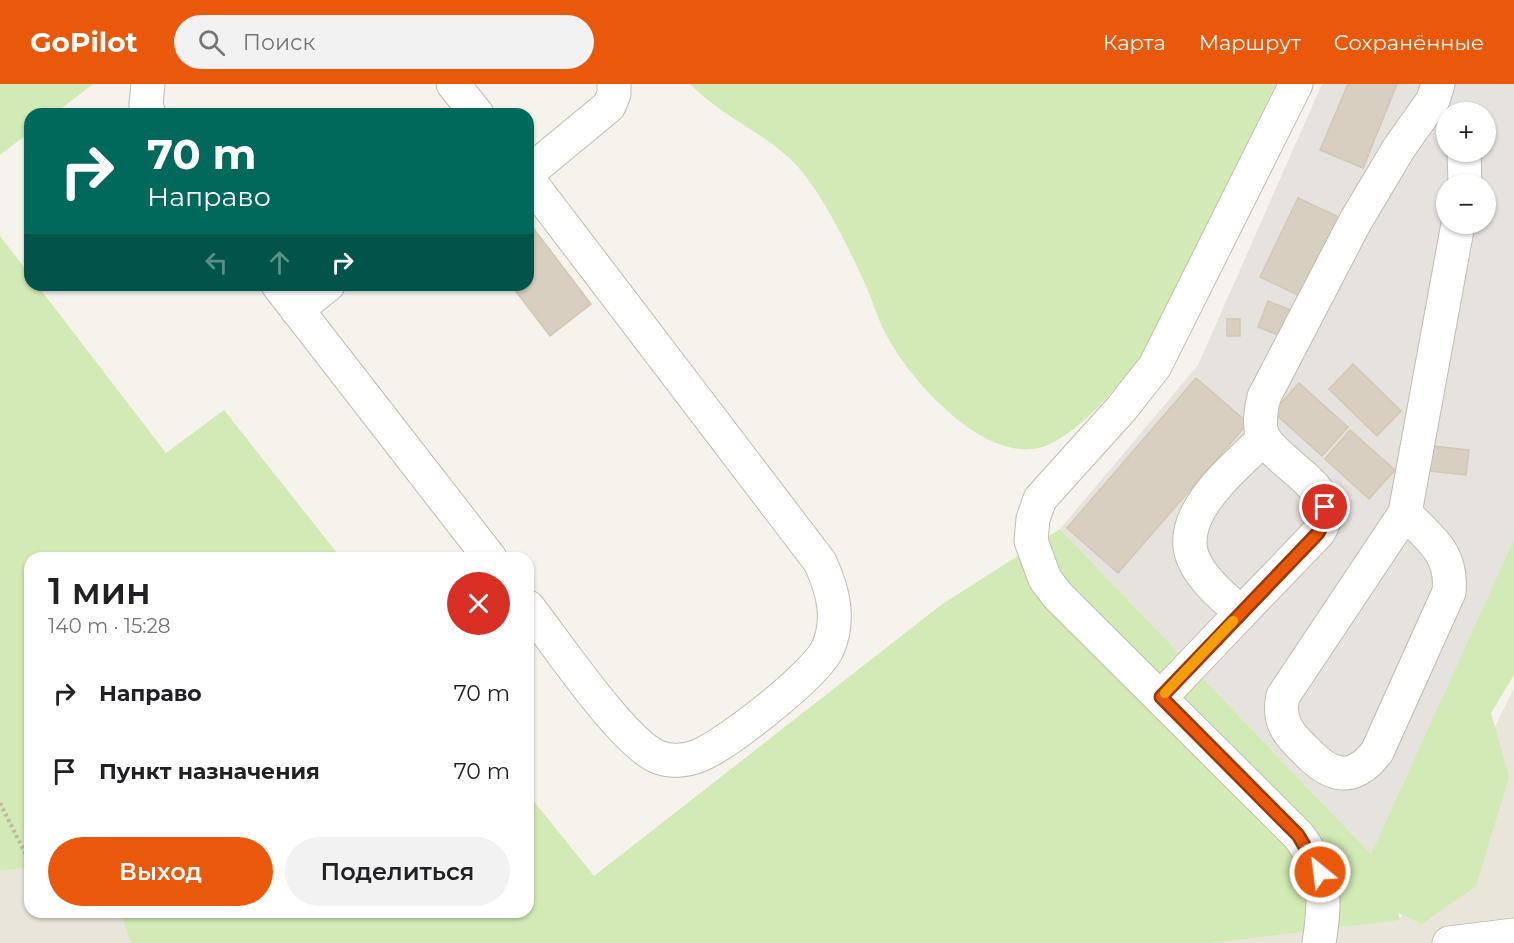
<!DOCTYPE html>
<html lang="ru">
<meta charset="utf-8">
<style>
body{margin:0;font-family:Montserrat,sans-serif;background:#f2f2f2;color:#202124;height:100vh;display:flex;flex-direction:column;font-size:22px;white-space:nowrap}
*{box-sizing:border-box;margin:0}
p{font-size:20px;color:#757577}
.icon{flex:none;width:33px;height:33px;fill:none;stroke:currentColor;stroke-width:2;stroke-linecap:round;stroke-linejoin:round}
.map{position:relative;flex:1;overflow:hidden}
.sheet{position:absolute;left:24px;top:468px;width:510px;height:366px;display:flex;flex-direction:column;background:#fff;border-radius:18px;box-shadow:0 2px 4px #0004}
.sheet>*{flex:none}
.hud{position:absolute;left:24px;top:24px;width:510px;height:183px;border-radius:18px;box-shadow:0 2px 4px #0004;background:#00695c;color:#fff;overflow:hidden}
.tools{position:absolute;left:1436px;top:18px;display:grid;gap:12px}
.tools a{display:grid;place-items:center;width:60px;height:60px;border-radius:50%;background:#fff;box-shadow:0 2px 4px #0004;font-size:30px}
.pin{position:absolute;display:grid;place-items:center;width:51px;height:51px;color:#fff;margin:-26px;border:3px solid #fff;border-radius:50%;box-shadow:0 2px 6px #0007}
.me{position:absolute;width:66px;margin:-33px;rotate:331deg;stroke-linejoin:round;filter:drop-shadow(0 0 4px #0008)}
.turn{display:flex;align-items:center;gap:21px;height:126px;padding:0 24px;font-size:27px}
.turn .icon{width:78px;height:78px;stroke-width:2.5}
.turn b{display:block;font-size:42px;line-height:51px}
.lanes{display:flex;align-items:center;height:57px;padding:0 24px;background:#0003;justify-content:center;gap:30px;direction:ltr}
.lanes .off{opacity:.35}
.round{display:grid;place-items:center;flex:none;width:63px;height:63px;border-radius:32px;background:#f2f2f2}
.overview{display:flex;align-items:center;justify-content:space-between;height:102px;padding:0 24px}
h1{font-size:36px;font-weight:600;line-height:45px}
.action{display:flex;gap:12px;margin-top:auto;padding:12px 24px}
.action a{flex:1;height:69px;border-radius:36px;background:#ea580c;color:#fff;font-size:24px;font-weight:600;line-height:69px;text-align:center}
.action a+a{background:#f2f2f2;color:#202124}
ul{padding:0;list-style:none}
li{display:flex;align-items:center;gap:18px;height:78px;padding:0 24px}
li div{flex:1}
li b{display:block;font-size:22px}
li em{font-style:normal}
header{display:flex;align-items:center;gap:36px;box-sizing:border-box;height:84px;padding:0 30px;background:#ea580c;color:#fff}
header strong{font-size:28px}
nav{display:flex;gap:33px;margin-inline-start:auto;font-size:21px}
.search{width:420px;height:54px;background:#f2f2f2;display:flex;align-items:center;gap:15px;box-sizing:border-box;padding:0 21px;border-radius:33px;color:#757577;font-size:22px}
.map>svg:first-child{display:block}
.residential{fill:#eae5da}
.industrial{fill:#e6e2dd;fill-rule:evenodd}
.green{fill:#d2eab5}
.building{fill:#d8cfc1;stroke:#d3c7b4;stroke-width:1.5}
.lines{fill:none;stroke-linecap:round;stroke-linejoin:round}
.minor-casing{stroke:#c2bbae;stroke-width:35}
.path{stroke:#c4b79f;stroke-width:4;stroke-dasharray:3 3;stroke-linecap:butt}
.minor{stroke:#fff;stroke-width:33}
.route-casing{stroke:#983908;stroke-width:15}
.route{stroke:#ea580c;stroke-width:10}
.slow{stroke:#f59e0b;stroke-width:10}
</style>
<header>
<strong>GoPilot</strong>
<div class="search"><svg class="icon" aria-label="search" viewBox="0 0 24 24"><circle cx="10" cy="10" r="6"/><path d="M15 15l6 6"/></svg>Поиск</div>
<nav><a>Карта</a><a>Маршрут</a><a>Сохранённые</a></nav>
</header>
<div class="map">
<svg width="1514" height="859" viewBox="0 0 1514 859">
<rect width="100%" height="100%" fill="#f6f3ec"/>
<g class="residential">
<polygon points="1514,604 1514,859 1212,859 1400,835"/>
<polygon points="30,783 30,828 120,828 131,859 0,859 0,787"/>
</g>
<path class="industrial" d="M1322,0H1514V455L1371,770L1060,445L1198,281ZM1446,28H1485V68H1446ZM1446,100H1485V140H1446Z"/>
<g class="green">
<polygon points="0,0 93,0 54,30 30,30 30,48 0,71"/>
<path d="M690,0H1276L1141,273C1118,302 1084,344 1050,360C992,388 913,300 888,254C879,239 874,221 867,204C852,171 834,134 814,104C781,52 730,41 690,0Z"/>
<polygon points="0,152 30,191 30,201 37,201 166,369 224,326 341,474 30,474 30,783 0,787"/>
<polygon points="1060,445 1371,770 1514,455 1514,591 1491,629 1509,693 1476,802 1422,840 1398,829 1400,836 1212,859 131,859 120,828 528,828 528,710 594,792 941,521"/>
</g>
<g class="building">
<polygon points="1348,0 1397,0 1363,84 1320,66"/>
<polygon points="1298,114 1339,133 1300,212 1260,193"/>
<polygon points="528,137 591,220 550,252 511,201 528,201"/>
<polygon points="1268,217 1293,227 1283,253 1258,243"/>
<rect x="1227" y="235" width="13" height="17"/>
<polygon points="1353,280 1401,327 1377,352 1329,305"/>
<polygon points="1196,294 1248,339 1118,489 1067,444"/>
<polygon points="1299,299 1348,343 1322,372 1273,328"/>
<polygon points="1350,346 1395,386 1369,415 1325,375"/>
<polygon points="1432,362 1469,366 1466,391 1430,387"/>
</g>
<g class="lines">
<g class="minor-casing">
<g id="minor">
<polyline points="148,0 146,21 149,30"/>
<polyline points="453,0 477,30"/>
<path d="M1296,0L1155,282L1122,324L1040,415L1033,435L1031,457L1045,495L1058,512L1298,751C1327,789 1326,813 1319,859"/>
<polyline points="1464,68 1465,100"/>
<polyline points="528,89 609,22 614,10 614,0"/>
<path d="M528,95L820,478C833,506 841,536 827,566C814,592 726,661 698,672C686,677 670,678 658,673C623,659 555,557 528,523"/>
<polyline points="278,201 490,474"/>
<polyline points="297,226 328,201"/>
<path d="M1264,354C1234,385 1168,435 1197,482C1207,500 1226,515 1241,529L1318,449C1347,407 1281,384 1264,354C1258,344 1261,324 1264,313L1355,138L1399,64L1433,16L1438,0"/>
<path d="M1405,429C1430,455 1453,469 1449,508L1377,668C1353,699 1331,693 1307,668C1289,651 1277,638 1283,612L1405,429L1458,140"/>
<polyline points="1161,613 1241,529"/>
<polyline points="1449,859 1514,851"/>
</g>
</g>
<polyline class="path" points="0,719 30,779"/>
<use href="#minor" class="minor"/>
</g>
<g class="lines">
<g class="route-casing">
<polyline id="route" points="1320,788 1298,751 1161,613 1318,449 1326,434 1325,423"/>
</g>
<use href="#route" class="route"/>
<polyline class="slow" points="1165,609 1233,537"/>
</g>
</svg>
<div class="tools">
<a>+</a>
<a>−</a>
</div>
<div class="pin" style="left:1325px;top:423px;background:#d93025"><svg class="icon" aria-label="arrive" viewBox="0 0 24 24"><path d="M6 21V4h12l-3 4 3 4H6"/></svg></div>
<svg class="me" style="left:1320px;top:788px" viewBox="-20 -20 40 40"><circle r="17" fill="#ea580c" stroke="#fff" stroke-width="3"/><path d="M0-11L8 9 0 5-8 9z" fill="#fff"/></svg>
<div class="hud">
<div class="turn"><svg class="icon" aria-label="right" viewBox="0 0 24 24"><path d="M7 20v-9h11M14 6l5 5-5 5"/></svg><div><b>70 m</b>Направо</div></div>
<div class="lanes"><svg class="icon off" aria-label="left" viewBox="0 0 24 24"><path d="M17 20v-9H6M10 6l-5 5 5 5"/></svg><svg class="icon off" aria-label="ahead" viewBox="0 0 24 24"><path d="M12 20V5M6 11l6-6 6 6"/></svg><svg class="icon" aria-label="right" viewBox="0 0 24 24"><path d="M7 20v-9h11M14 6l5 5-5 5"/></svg></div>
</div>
<section class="sheet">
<div class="overview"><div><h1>1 мин</h1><p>140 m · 15:28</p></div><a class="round" style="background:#d93025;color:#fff"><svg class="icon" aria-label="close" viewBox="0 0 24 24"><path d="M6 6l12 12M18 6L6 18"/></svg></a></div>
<ul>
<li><svg class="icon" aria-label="right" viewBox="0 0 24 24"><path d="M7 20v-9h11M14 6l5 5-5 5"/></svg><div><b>Направо</b></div><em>70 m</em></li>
<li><svg class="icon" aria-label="arrive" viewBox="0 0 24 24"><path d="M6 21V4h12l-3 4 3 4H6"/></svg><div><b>Пункт назначения</b></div><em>70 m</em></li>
</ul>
<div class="action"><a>Выход</a><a>Поделиться</a></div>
</section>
</div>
